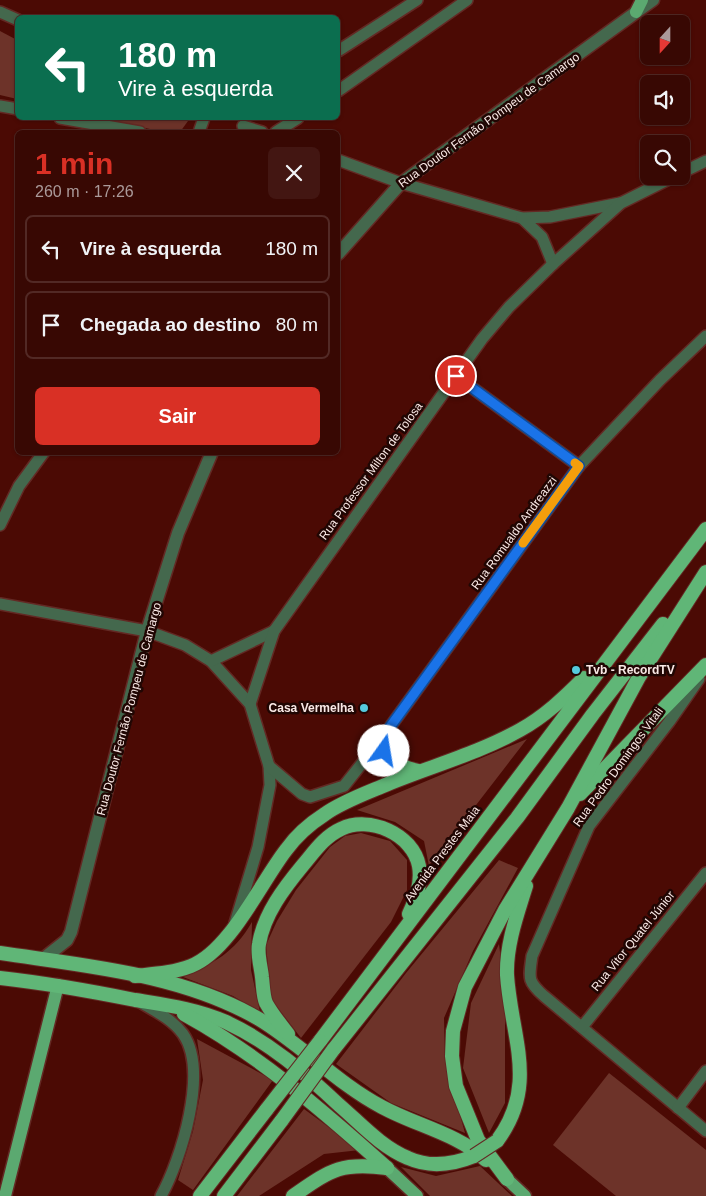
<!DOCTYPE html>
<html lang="pt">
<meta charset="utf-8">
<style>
body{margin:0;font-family:Helvetica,sans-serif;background:#431612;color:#f1f3f6;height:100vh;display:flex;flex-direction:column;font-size:19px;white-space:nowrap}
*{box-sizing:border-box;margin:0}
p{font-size:16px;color:#ab9a9a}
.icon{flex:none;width:28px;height:28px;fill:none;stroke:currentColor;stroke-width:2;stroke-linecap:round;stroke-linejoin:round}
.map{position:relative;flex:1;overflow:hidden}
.details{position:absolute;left:15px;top:130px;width:325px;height:325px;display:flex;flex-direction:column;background:#380803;border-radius:8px;box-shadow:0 1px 4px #0004,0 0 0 1px #522925}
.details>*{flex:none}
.top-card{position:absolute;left:15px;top:15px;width:325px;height:105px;border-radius:8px;box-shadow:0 1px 4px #0004,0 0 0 1px #522925;background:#0b6e4f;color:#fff;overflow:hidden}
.needle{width:32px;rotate:201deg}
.controls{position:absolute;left:640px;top:15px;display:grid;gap:10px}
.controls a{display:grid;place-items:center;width:50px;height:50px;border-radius:8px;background:#380803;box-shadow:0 1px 4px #0004,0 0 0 1px #522925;font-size:25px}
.pin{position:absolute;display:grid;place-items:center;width:42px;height:42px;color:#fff;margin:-21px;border:2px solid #fff;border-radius:50%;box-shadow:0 1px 5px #0007}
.me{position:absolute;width:55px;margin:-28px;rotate:13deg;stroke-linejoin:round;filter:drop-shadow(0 0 4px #0008)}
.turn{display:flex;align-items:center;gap:18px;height:105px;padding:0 20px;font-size:22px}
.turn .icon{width:65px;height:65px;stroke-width:2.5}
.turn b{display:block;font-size:35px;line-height:42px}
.round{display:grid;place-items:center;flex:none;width:52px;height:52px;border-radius:8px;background:#431612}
.headline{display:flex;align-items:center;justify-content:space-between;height:85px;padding:0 20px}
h1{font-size:30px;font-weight:800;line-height:38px;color:#d93025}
.button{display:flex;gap:10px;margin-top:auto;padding:10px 20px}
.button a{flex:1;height:58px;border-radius:8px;background:#d93025;color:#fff;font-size:20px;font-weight:800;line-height:58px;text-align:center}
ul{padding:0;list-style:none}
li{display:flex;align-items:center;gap:15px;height:68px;margin:0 10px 8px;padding:0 10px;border:2px solid #522925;border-radius:8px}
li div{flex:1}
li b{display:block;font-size:19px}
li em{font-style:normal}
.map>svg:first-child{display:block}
.green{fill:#6d3329}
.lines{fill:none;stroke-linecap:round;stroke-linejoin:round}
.minor-casing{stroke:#632924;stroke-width:14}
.tertiary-casing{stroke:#632924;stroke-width:15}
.primary-casing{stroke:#632924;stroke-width:15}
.trunk-casing{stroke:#632924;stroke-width:16}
.minor{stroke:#44684d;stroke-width:11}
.tertiary{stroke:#44684d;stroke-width:12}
.primary{stroke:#5ba970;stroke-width:12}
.trunk{stroke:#60b677;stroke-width:14}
.trunk-bridge-casing{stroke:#632924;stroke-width:16;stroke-linecap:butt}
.trunk-bridge{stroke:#60b677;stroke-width:14}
.route-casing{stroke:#114b97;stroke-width:12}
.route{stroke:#1a73e8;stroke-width:9}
.slow{stroke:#f59e0b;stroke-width:9}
.poi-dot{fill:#55cade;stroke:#200603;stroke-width:2}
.labels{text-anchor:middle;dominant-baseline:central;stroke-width:5;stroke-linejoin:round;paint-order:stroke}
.street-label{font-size:12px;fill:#f9e8e5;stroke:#200603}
.poi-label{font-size:12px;font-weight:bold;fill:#f9e8e5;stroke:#200603;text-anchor:start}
</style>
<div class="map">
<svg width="706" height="1196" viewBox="0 0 706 1196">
<rect width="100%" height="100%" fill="#4b0a04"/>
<g class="green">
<polygon points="0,31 17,40 17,99 0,95"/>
<polygon points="98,118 180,118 188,121 180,132 164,132"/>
<polygon points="527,739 429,866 424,841 395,822 357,810"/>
<polygon points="361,833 390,841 407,860 407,890 391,922 301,1038 271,999 266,945 277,921 296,890 330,847 345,836"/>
<polygon points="499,860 518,868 473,951 444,1018 445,1060 465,1133 391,1103 336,1064 406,973"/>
<path d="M252,922L251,970L260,1012L233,996L183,977C214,963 234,953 252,922Z"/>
<polygon points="499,944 505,993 505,1103 489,1133 463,1068 471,1003"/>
<polygon points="197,1039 273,1080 193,1190 178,1180 193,1131 203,1080"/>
<polygon points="609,1073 706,1150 706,1196 616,1196 553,1145"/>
<polygon points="304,1109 360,1150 324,1154 259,1196 237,1196"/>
<polygon points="480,1166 512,1196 430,1196 401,1167 436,1176"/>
</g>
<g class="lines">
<g class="minor-casing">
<g id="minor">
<polyline points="0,12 18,20"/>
<polyline points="338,51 417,0"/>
<polyline points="338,91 467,0"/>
<polyline points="0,106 18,109"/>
<polyline points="60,118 140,132"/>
<polyline points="243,126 262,132"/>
<polyline points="199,132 204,118"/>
<polyline points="276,132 298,118"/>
<polyline points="338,160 401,183 522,218 550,217 620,203"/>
<polyline points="681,173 706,161"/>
<polyline points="522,218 542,237 553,264"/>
<polyline points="456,376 579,466"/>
<polyline points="0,525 19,486 44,452"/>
<polyline points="0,604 147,631 185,645 211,661 250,704 269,766 270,785 258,847 235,923"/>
<polyline points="211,661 274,631"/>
<path d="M699,679L669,722L589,826L532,956C529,978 527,981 544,996L706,1131"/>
<polyline points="250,704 274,631 482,339 509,307 553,264 621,203 675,176"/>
<polyline points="269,766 302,794 310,797 344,786 382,738 579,466 660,380 706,336"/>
<path d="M140,1002C155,1011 172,1019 183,1034C209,1071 181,1160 161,1196"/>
<polyline points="582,1027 706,873"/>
<polyline points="678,1108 706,1071"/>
</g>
</g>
<g class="tertiary-casing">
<g id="tertiary">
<polyline points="338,254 401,183 653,0"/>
<polyline points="43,959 67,940 71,932 147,631 178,533 212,452"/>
</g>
</g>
<g class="primary-casing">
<g id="primary">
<polyline points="636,12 642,0"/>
<polyline points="387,1168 417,1196"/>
<polyline points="507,1179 525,1196"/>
<polyline points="5,1196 58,985"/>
</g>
</g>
<g class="trunk-casing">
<g id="trunk">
<path d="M382,738C385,763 395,765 418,771"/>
<polyline points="580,794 706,665"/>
<path d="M0,953C86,966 182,974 259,1019C302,1045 338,1084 382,1107C417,1126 456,1133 486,1160"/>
<path d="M135,976C154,974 173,973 191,966C230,951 261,882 286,850C296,836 311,823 325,814C342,802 364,794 383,786C428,767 477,754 520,730C544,717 565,697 584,678"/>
<path d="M0,978C45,983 90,991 135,1000C166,1005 197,1009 226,1022C269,1042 305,1073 339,1105C360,1123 381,1147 408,1158C430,1168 452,1165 474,1156"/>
<path d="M184,1014C259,1055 323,1111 387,1168"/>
<path d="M288,1034C281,1025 272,1014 266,1003C263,996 263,985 262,977C261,967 257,954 259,944C264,914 284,888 303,865C314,852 325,836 341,829C369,815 413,834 419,866C422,883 416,899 409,914"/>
<polyline points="320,1041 706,529"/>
<polyline points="333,1050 517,818 593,714 663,624"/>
<path d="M497,1141C539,1085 511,1037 507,975C506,945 517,915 526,886"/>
<polyline points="507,1179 478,1140 456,1086 452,1056 453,1031 465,987 505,910 568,808 639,677 706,572"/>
<polyline points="200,1196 267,1109"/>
<polyline points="224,1196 282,1120"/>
<path d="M293,1196C331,1170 340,1162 387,1168"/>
</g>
</g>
<use href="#minor" class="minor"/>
<use href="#tertiary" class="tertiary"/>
<use href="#primary" class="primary"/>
<use href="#trunk" class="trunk"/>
<g class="trunk-bridge-casing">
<g id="trunk-bridge">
<polyline points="267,1109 320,1041"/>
<polyline points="282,1120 333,1050"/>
<polyline points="474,1156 497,1141"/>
</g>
</g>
<use href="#trunk-bridge" class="trunk-bridge"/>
</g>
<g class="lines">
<g class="route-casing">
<polyline id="route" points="384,751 382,738 579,466 456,376"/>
</g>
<use href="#route" class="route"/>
<polyline class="slow" points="523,543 579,466 575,463"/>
</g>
<g class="poi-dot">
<circle cx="576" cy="670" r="5"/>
<circle cx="364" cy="708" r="5"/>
</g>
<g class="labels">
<g class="street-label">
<text transform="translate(489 120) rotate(-36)">Rua Doutor Fernão Pompeu de Camargo</text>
<text transform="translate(371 471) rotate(-54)">Rua Professor Milton de Tolosa</text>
<text transform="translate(514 533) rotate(-54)">Rua Romualdo Andreazzi</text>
<text transform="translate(129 709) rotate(-75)">Rua Doutor Fernão Pompeu de Camargo</text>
<text transform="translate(618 767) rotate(-54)">Rua Pedro Domingos Vitali</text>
<text transform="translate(442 854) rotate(-53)">Avenida Prestes Maia</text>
<text transform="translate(633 941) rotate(-51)">Rua Vitor Quatel Júnior</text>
</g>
<g class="poi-label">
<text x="586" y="670">Tvb - RecordTV</text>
<text x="354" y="708" text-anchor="end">Casa Vermelha</text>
</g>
</g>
</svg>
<div class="controls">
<a><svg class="needle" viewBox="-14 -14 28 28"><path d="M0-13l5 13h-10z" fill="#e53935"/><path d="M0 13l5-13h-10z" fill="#ab9a9a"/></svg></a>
<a><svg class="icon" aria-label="sound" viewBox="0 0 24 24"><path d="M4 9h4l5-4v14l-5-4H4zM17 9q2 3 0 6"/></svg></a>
<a><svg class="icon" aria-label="search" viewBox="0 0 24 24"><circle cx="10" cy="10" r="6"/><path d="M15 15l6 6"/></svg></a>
</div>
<div class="pin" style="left:456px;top:376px;background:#d93025"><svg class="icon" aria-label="arrive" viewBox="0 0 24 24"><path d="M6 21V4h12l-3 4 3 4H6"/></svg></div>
<svg class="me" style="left:384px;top:751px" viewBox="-20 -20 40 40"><circle r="19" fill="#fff"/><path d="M0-13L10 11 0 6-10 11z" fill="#1a73e8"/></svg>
<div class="top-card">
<div class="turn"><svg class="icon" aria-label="left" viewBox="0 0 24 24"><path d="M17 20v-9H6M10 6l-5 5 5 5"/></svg><div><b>180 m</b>Vire à esquerda</div></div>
</div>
<section class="details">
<div class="headline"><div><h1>1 min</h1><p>260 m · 17:26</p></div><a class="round"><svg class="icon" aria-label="close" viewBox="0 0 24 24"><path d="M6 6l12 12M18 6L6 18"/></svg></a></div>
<ul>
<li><svg class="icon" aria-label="left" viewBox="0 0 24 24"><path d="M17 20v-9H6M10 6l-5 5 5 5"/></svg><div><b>Vire à esquerda</b></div><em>180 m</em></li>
<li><svg class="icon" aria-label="arrive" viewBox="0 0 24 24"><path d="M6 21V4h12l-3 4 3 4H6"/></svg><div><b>Chegada ao destino</b></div><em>80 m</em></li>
</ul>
<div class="button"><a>Sair</a></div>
</section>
</div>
